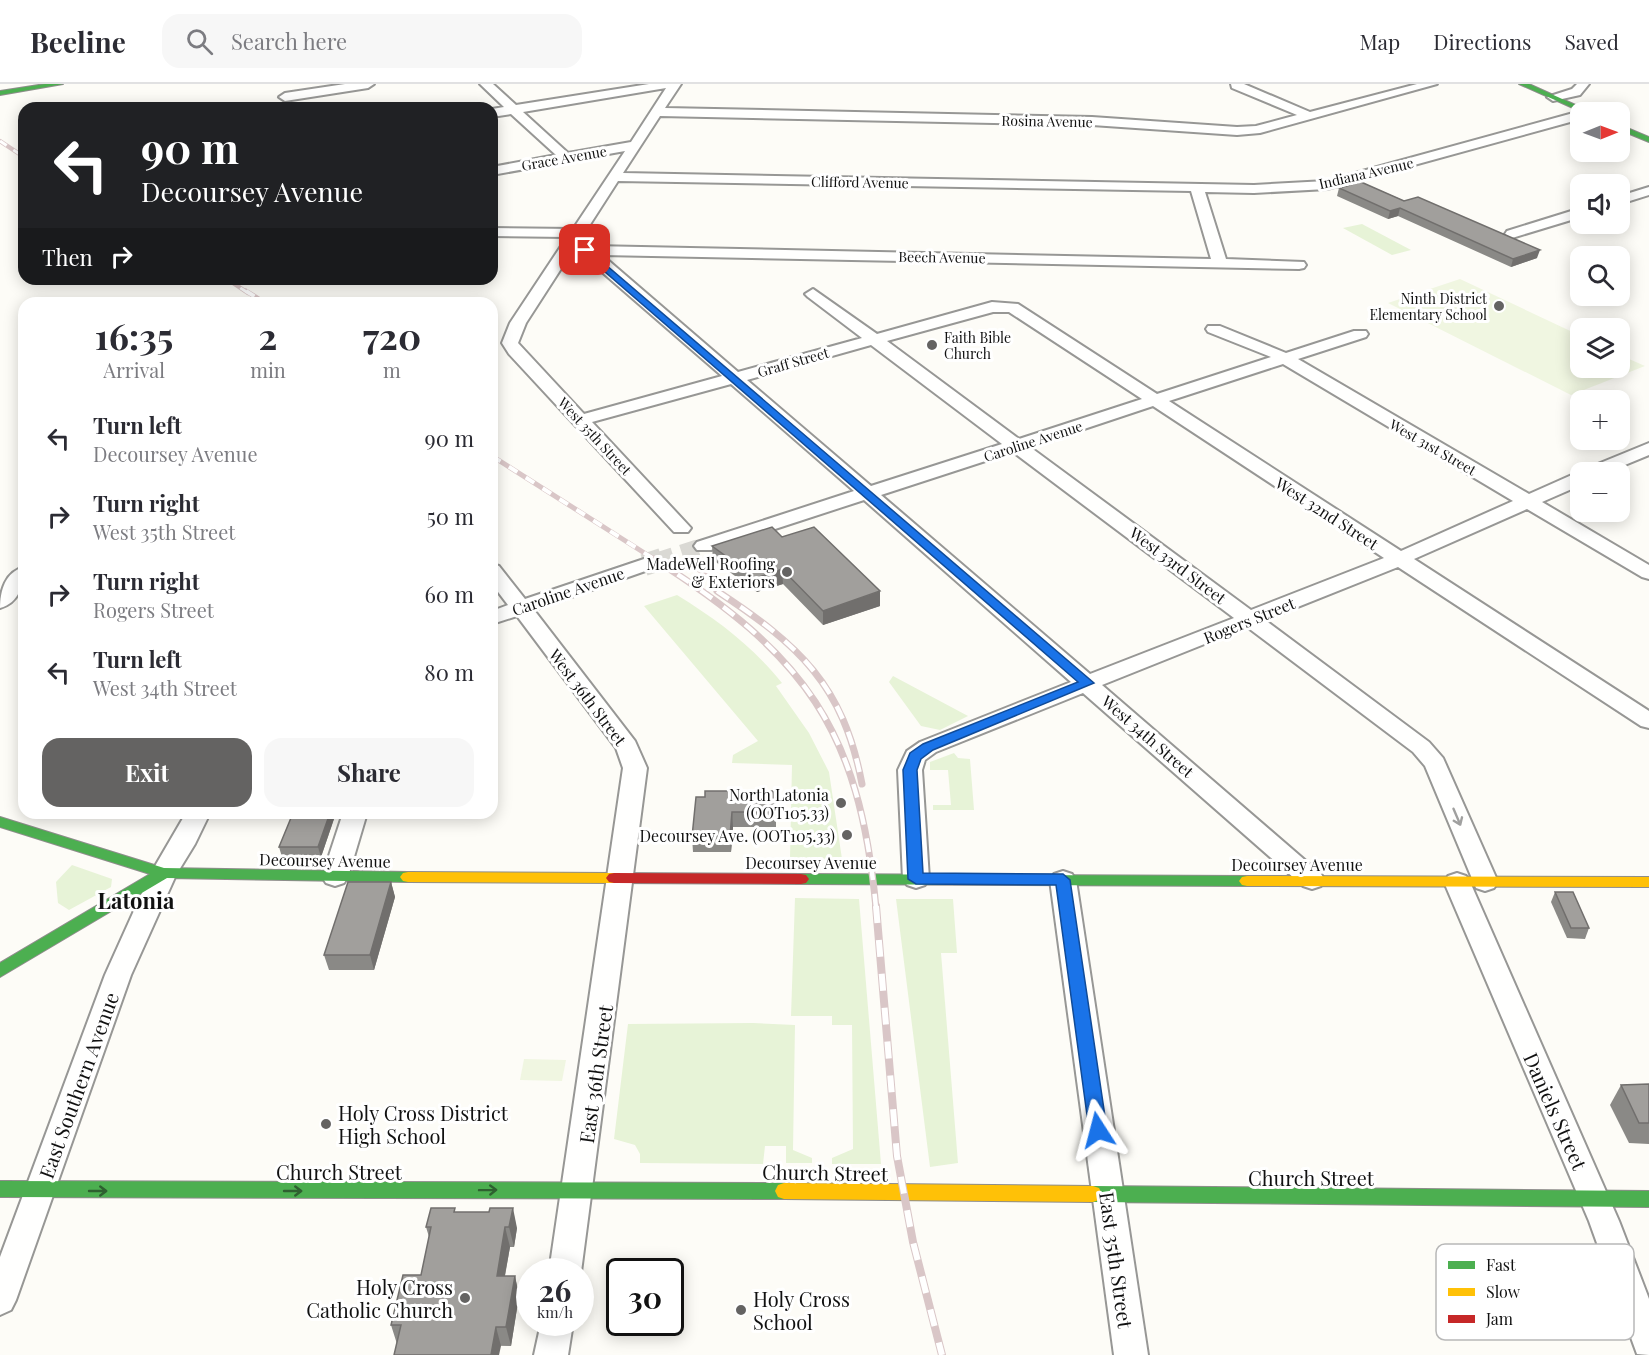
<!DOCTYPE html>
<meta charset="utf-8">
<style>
body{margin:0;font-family:"Playfair Display",serif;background:#f7f7f7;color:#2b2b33;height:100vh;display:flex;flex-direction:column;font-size:22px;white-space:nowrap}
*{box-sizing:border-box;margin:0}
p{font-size:20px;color:#7c7c81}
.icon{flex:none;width:33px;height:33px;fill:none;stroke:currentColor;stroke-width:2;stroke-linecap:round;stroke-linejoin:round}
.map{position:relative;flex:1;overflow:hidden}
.drawer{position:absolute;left:18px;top:213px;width:480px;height:522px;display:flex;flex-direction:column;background:#fff;border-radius:18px;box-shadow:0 3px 15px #0003}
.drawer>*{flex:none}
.top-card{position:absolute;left:18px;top:18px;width:480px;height:183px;border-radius:18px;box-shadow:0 3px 15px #0003;background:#202124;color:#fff;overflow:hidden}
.needle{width:39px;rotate:89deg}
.controls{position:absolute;left:1570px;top:18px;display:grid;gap:12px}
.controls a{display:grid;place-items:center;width:60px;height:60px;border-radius:12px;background:#fff;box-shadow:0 3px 15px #0003;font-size:30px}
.speed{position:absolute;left:516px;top:1174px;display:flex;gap:12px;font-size:30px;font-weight:700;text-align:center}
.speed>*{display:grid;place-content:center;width:78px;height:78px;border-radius:50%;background:#fff;box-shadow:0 3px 15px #0003;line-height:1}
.speed small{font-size:15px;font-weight:400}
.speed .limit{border:3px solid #111;border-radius:9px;background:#fff;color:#111}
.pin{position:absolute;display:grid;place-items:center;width:51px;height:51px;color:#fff;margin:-26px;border-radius:12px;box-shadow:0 3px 9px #0006}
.me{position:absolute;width:66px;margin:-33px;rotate:351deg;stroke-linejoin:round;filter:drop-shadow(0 0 4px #0008)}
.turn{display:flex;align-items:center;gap:21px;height:126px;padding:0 24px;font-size:27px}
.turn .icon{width:78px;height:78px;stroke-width:2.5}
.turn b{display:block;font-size:42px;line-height:51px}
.then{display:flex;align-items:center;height:57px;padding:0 24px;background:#0003;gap:12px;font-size:22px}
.eta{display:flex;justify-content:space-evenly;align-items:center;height:102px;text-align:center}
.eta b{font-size:36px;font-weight:700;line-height:42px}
.button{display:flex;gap:12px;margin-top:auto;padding:12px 24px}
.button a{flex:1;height:69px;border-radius:18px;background:#646362;color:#fff;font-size:24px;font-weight:700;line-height:69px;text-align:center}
.button a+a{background:#f7f7f7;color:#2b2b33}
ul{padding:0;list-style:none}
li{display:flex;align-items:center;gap:18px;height:78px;padding:0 24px}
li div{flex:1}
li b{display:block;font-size:22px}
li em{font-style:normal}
header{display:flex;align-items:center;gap:36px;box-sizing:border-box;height:84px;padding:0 30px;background:#fff;border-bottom:2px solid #e1e1e2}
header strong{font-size:28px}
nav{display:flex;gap:33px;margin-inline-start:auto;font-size:21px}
.search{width:420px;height:54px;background:#f7f7f7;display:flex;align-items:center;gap:15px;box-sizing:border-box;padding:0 21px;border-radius:18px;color:#7c7c81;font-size:22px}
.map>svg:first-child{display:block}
.green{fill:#e7f3d7}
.pitch{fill:#f0f6e1}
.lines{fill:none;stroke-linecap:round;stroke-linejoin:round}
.street-tunnel-far1{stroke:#dad9d4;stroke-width:17;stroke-dasharray:17 9;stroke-linecap:butt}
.street-tunnel{stroke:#dad9d4;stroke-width:22;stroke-dasharray:22 11;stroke-linecap:butt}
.street-casing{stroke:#979795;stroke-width:4}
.fast-casing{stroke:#8e8d8b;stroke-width:2}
.slow-casing{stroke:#8e8d8b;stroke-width:2}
.jam-casing{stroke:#8e8d8b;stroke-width:2}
.street{fill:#fffffe;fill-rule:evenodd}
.fast{fill:#4caf50;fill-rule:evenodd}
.slow{fill:#ffc107;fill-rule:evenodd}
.jam{fill:#c62828;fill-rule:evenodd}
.rail-far3-casing{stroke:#d9c6c7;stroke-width:4.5}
.rail-far2-casing{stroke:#d9c6c7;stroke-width:5}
.rail-far1-casing{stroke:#d9c6c7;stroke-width:7}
.rail-casing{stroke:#d9c6c7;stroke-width:8}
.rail-far3{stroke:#fff;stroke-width:3;stroke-dasharray:8;stroke-linecap:butt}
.rail-far2{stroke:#fff;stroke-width:4;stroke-dasharray:10;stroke-linecap:butt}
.rail-far1{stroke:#fff;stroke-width:4.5;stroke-dasharray:14;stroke-linecap:butt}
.rail{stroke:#fff;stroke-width:6;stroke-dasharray:17;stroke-linecap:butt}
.wall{fill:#8a8986}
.shaded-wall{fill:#716f6d}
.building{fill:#a19f9c;stroke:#716f6d;stroke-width:1.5}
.oneway{stroke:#a0a09f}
.oneway2{stroke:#2e6030}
.route{fill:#1a73e8;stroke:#114b97;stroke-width:1.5}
.poi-dot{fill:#646362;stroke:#fff;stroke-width:2}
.labels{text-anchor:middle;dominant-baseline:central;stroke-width:6;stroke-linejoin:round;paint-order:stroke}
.far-street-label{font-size:14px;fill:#111;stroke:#fff}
.far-poi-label{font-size:14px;fill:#111;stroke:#fff;text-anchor:end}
.street-label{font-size:16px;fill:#111;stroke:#fff}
.poi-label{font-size:16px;fill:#111;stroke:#fff;text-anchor:end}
.near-street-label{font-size:20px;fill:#111;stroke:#fff}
.near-poi-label{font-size:20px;fill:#111;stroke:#fff;text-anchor:start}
.district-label{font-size:22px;font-weight:bold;fill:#111;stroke:#fff}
.key{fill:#fff;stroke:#b8b8b8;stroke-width:1.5}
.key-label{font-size:16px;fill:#111}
</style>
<header>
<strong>Beeline</strong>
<div class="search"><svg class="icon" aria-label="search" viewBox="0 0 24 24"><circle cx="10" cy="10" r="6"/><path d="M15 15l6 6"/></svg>Search here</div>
<nav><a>Map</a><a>Directions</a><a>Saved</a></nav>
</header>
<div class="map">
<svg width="1649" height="1271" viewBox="0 0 1649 1271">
<rect width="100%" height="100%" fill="#fdfcf7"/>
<g class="green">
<polygon points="1362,140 1411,166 1392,171 1343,144"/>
<path d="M677,511C719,537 751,561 782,599L776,602L809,649L829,688L842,775L790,774L792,681L732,679L733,671L758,657L644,522Z"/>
<polygon points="893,592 968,632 940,646 921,642 889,598"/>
<polygon points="954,669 958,674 970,675 974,726 933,726 933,721 951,721 948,686 930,686 930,678"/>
<polygon points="72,781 112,795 111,803 69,826 58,819 56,798"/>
<polygon points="795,814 859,815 881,1080 832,1080 832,1074 853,1065 852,941 832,941 832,932 791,932"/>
<polygon points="896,815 953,815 957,869 941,869 958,1079 930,1083"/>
<polygon points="753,939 795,941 793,1066 812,1074 812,1079 786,1079 786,1062 765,1062 763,1080 640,1079 640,1070 635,1061 614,1055 628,940"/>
</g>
<g class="pitch">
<polygon points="1460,195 1581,252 1581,284 1620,284 1620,271 1645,282 1571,311 1388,219"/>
<polygon points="524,975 566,976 562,997 520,996"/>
</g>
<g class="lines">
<polyline class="street-tunnel-far1" points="657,477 704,462"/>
<polyline class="street-tunnel" points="644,481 662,475"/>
<g class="street-casing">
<g id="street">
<polygon points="345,0 374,0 368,4 285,17 279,13 285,9"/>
<path d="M480,0H493L516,21L649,0H681L665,24L1092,33L1237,43L1256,42L1297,31L1232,4L1231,0H1244L1310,28L1417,0H1437L1260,49L1237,51L1092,41L660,32L623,89L1254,101L1326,97L1577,28H1585H1581V35L1327,105L1254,109L1205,108L1226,175L1304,178L1306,181L1304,184L1299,185L602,171L738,288L862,254L808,213L805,210L813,205L877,250L992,218L1018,220L1157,310L1271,273L1208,248L1206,245L1208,242H1220L1286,269L1354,247H1366L1368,250L1366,253L1298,275L1529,410L1574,390L1581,388V401L1542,418L1649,481V495L1642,493L1527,425L1414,475L1649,627V644L1641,642L1398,483L1265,536L1429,658L1443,674L1498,798L1494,804L1485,807L1476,804L1425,682L1413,668L1247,543L1102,601L1321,790L1325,796L1321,802L1312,805L1303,802L1083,609L936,668L925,676L922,686L929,795L925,801L916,804L907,801L903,795L898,686L907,667L920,658L1071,598L864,416L711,466H697L694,462L697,458L854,407L731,300L592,338L691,444L688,448H674L509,270L502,259L510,239L567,153L492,152V144L573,145L625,67L492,91V83L556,71L511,30L492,33V25L504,23ZM666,4L631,58L568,69L523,28ZM618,97L1191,107L1211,175L592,162L582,153ZM575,163L580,169L722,292L584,330L518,259L526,239ZM993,228H1009L1142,315L1019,355L887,257ZM871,261L1002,360L871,402L747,296ZM1283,280L1513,417L1401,467L1169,317ZM1153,322L1384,474L1251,526L1030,363ZM1013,368L1234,534L1090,590L881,411Z"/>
<polygon points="1577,0 1589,0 1580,11 1553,17 1547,13 1572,5"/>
<polygon points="1649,103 1649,111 1620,120 1620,112"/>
<polygon points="1581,124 1581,133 1512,154 1505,150 1507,147"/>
<polygon points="1649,359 1649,371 1608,388 1585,388 1588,384"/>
<polygon points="644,475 651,477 654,481 651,485 534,526 635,657 647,684 581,1188 549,1188 623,684 616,664 517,532 492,540 492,527 508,521 492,500 492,480 499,482 525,515"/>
<path d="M24,483C24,500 19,519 0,524C0,507 5,488 24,483Z"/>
<polygon points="186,729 210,729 195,760 176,791 131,891 16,1216 11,1226 0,1231 0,1173 105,891 151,789"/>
<polygon points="343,729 367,729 348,793 344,799 335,802 326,799 322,793"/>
<polygon points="1063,787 1072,790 1076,796 1148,1271 1114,1271 1050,796 1054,790"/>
<polygon points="1457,789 1466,792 1470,798 1619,1137 1649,1215 1649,1271 1637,1270 1633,1259 1589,1137 1444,798 1448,792"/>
<polygon points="541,1239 573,1239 568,1271 534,1271"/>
</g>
</g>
<g class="fast-casing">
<g id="fast">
<polygon points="45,0 63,0 0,11 0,7"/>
<polygon points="1519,0 1529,0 1591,28 1582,28"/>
<polygon points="1620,41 1649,53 1649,58 1620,46"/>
<polygon points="0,733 164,784 408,788 413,789 416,793 413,797 408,798 167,794 0,893 0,879 150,790 0,743"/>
<polygon points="801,790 1247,792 1252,793 1255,797 1252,801 1247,802 801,800 796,799 793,795 796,791"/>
<polygon points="0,1097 784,1099 790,1101 793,1107 790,1113 784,1115 0,1113"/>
<polygon points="1093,1102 1649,1107 1649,1123 1093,1118 1087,1116 1084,1110 1087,1104"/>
</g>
</g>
<g class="slow-casing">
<g id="slow">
<polygon points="408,788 614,789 619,790 622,794 619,798 614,799 408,798 403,797 400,793 403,789"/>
<polygon points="1247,792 1649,793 1649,803 1247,802 1242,801 1239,797 1242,793"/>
<polygon points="784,1099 1093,1102 1099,1104 1102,1110 1099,1116 1093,1118 784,1115 778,1113 775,1107 778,1101"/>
</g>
</g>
<g class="jam-casing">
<polygon id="jam" points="614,789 801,790 806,791 809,795 806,799 801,800 614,799 609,798 606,794 609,790"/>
</g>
<use href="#street" class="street"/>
<use href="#fast" class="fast"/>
<use href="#slow" class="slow"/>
<use href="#jam" class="jam"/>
<g class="rail-far3-casing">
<g id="rail-far3">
<polyline points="0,57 24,73"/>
<polyline points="227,195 248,209"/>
</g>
</g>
<g class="rail-far2-casing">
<g id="rail-far2">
<polyline points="246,207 265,219"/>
<polyline points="492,372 657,477"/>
</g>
</g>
<g class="rail-far1-casing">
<g id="rail-far1">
<path d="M654,475C805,571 859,644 876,824"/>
<polyline points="690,478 716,497"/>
<path d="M717,507C799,561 843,600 862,700"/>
</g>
</g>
<g class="rail-casing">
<polyline id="rail" points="876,822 897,1072 913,1158 942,1271"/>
</g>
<use href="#rail-far3" class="rail-far3"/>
<use href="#rail-far2" class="rail-far2"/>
<use href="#rail-far1" class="rail-far1"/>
<use href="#rail" class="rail"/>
</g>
<g class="wall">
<polygon points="1361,98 1537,174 1511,183 1398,132 1388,135 1337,112 1339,104"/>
<polygon points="782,453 880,522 823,541 783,500 757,508 713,476 712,462"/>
<polygon points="776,707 776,743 733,743 731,768 693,768 692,753 705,713"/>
<polygon points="336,729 321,773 282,773 279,763"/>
<polygon points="391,798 395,813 374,886 329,886 324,871"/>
<polygon points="1555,808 1589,844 1585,855 1567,854 1551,818"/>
<polygon points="1649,1000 1649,1060 1629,1059 1610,1021 1621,1001"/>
<polygon points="456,1128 517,1144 514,1163 510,1163 505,1192 515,1192 519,1212 511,1262 397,1260 391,1241 421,1191 429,1153 426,1143"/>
</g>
<g class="shaded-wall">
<polygon points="1400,124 1398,132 1388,135 1390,127"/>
<polygon points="1540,166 1537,174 1511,183 1513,175"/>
<polygon points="782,485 783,500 757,508 756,494"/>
<polygon points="880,507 880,522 823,541 823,527"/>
<polygon points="732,728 733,743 731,768 730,752"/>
<polygon points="330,729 336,729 321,773 318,763"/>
<polygon points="391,798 395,813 374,886 370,871"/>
<polygon points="513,1124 517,1144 514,1163 509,1143"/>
<polygon points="505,1143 510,1163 501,1212 497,1192"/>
<polygon points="515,1192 519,1212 511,1262 506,1243"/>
<polygon points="496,1243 501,1262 499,1271 491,1271"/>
</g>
<g class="building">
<polygon points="1361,98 1404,117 1418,113 1540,166 1513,175 1400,124 1390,127 1339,104"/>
<polygon points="772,443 782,453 814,443 880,507 823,527 782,485 756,494 712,462"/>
<polygon points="705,707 776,707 776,728 732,728 730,752 692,753 696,713 705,713"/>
<polygon points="293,729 330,729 318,763 279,763"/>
<polygon points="348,798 391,798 370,871 324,871"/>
<polygon points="1555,808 1573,808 1589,844 1571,844"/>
<polygon points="1649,1000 1649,1039 1639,1039 1621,1001"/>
<polygon points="431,1124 455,1124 454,1128 489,1128 490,1124 513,1124 509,1143 505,1143 497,1192 515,1192 506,1243 496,1243 491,1271 394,1271 401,1241 391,1241 403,1191 421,1191 431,1143 426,1143"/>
</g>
<defs><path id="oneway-shaft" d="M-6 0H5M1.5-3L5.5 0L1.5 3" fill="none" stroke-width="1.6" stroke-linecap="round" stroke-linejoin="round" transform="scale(1.5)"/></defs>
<use class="oneway" href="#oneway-shaft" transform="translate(1457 733) rotate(67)"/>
<g class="oneway2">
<use href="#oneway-shaft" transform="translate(488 1106) rotate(-1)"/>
<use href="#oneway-shaft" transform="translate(98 1107)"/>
<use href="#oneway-shaft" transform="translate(293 1107)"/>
</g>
<polygon class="route" points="585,163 1094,599 933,666 921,675 917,686 923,789 1063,790 1070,796 1107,1046 1105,1052 1098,1054 1092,1052 1089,1046 1056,801 916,800 908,795 903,686 910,669 923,660 1078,598 582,168 581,166"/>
<g class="poi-dot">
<circle cx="1499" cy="222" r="6"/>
<circle cx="932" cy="261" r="6"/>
<circle cx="787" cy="488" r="6"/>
<circle cx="841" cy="719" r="6"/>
<circle cx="847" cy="751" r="6"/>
<circle cx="326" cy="1040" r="6"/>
<circle cx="465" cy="1214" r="6"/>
<circle cx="741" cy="1226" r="6"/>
</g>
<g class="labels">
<g class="far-street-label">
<text transform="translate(1047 37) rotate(1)">Rosina Avenue</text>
<text transform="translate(564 74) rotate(-10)">Grace Avenue</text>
<text transform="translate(1366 89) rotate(-13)">Indiana Avenue</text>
<text transform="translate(860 98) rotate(1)">Clifford Avenue</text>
<text transform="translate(942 173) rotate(1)">Beech Avenue</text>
<text transform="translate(793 278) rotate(-16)">Graff Street</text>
<text transform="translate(595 352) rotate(47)">West 35th Street</text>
<text transform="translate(1033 357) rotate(-18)">Caroline Avenue</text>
<text transform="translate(1433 363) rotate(30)">West 31st Street</text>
</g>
<g class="far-poi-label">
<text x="1487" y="214">Ninth District<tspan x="1487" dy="16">Elementary School</tspan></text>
<text x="944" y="253" text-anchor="start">Faith Bible<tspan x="944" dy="16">Church</tspan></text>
</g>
<g class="street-label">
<text transform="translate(1327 429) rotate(33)">West 32nd Street</text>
<text transform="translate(1178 481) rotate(37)">West 33rd Street</text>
<text transform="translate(568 507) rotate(-19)">Caroline Avenue</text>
<text transform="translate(1249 536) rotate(-22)">Rogers Street</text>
<text transform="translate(588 613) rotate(53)">West 36th Street</text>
<text transform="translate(1148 652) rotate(41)">West 34th Street</text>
<text transform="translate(325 776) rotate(1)">Decoursey Avenue</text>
<text x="811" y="778">Decoursey Avenue</text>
<text x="1297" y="780">Decoursey Avenue</text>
</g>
<g class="poi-label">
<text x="775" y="479">MadeWell Roofing<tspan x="775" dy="18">&amp; Exteriors</tspan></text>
<text x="829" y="710">North Latonia<tspan x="829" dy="18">(OOT105.33)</tspan></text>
<text x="835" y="751">Decoursey Ave. (OOT105.33)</text>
</g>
<g class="near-street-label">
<text transform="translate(595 990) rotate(-82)">East 36th Street</text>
<text transform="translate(78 1001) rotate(-70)">East Southern Avenue</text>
<text transform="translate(1556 1027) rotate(66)">Daniels Street</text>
<text x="339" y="1087">Church Street</text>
<text transform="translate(825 1088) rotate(1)">Church Street</text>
<text x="1311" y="1093">Church Street</text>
<text transform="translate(1117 1176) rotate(82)">East 35th Street</text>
</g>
<g class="near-poi-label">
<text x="338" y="1028">Holy Cross District<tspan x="338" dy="23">High School</tspan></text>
<text x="453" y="1202" text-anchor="end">Holy Cross<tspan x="453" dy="23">Catholic Church</tspan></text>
<text x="753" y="1214">Holy Cross<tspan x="753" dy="23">School</tspan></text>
</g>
<g class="district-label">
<text x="136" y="816">Latonia</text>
</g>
</g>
<rect x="1436" y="1160" width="198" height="96" rx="9" class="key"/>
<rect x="1448" y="1177" width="27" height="8" fill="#4caf50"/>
<rect x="1448" y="1204" width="27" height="8" fill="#ffc107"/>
<rect x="1448" y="1231" width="27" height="8" fill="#c62828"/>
<g class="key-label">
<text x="1486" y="1187">Fast</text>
<text x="1486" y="1214">Slow</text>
<text x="1486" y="1241">Jam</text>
</g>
</svg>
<div class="controls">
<a><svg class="needle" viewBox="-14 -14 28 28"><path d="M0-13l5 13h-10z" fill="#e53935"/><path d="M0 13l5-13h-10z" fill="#7c7c81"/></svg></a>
<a><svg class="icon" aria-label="sound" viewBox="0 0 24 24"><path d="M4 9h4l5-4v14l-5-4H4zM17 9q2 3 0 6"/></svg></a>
<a><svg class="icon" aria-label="search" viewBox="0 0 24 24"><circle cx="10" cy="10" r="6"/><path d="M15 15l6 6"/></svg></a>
<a><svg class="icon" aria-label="layers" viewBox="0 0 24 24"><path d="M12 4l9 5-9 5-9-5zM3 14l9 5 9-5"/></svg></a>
<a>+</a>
<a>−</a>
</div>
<div class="speed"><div>26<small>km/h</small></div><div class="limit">30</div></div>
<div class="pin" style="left:585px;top:166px;background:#d93025"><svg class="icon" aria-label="arrive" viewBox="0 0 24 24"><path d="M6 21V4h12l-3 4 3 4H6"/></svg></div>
<svg class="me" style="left:1098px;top:1046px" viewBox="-20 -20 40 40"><path d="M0-17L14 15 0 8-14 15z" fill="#1a73e8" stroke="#fff" stroke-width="4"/></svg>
<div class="top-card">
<div class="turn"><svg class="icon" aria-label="left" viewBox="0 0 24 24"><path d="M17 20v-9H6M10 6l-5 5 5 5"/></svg><div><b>90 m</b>Decoursey Avenue</div></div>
<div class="then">Then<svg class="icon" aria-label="right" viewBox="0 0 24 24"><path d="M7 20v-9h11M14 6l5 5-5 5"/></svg></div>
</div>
<section class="drawer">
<div class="eta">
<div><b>16:35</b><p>Arrival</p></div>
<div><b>2</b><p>min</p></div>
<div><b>720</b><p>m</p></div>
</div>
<ul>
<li><svg class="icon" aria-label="left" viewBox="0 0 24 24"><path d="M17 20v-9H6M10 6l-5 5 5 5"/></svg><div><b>Turn left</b><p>Decoursey Avenue</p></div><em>90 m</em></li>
<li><svg class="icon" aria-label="right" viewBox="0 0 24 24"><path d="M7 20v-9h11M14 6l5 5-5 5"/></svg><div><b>Turn right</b><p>West 35th Street</p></div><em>50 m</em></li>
<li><svg class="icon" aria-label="right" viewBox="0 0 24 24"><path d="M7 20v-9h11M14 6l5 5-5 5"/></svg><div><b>Turn right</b><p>Rogers Street</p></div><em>60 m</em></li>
<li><svg class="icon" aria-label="left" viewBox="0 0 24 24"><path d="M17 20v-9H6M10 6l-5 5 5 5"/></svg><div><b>Turn left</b><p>West 34th Street</p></div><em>80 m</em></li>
</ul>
<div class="button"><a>Exit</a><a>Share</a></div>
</section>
</div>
